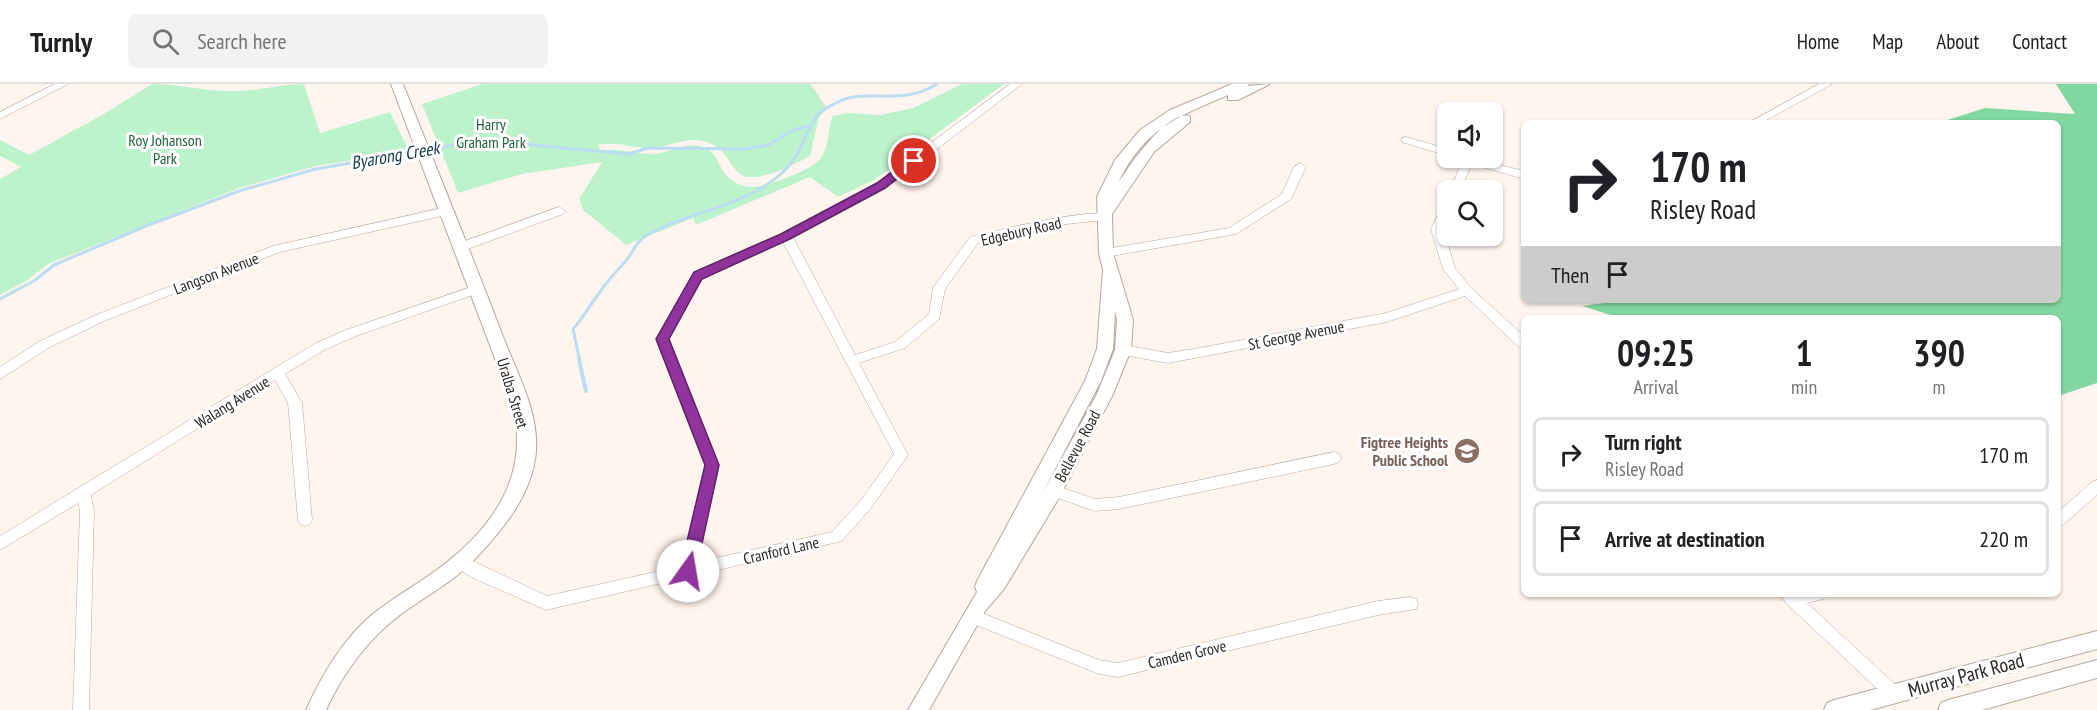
<!DOCTYPE html>
<style>
body{margin:0;font-family:"PT Sans Narrow",sans-serif;background:#f2f2f2;color:#202124;height:100vh;display:flex;flex-direction:column;font-size:22px;white-space:nowrap}
*{box-sizing:border-box;margin:0}
p{font-size:20px;color:#757577}
.icon{flex:none;width:33px;height:33px;fill:none;stroke:currentColor;stroke-width:2;stroke-linecap:round;stroke-linejoin:round}
.map{position:relative;flex:1;overflow:hidden}
.panel{position:absolute;left:1521px;top:231px;width:540px;height:282px;display:flex;flex-direction:column;background:#fff;border-radius:9px;box-shadow:0 2px 4px #0004}
.panel>*{flex:none}
.guide{position:absolute;left:1521px;top:36px;width:540px;height:183px;border-radius:9px;box-shadow:0 2px 4px #0004;background:#fff;color:#202124;overflow:hidden}
.fabs{position:absolute;left:1437px;top:18px;display:grid;gap:12px}
.fabs a{display:grid;place-items:center;width:66px;height:66px;border-radius:9px;background:#fff;box-shadow:0 2px 4px #0004;font-size:30px}
.pin{position:absolute;display:grid;place-items:center;width:51px;height:51px;color:#fff;margin:-26px;border:3px solid #fff;border-radius:50%;box-shadow:0 2px 6px #0007}
.me{position:absolute;width:66px;margin:-33px;rotate:13deg;stroke-linejoin:round;filter:drop-shadow(0 0 4px #0008)}
.turn{display:flex;align-items:center;gap:21px;height:126px;padding:0 30px;font-size:27px}
.turn .icon{width:78px;height:78px;stroke-width:2.5}
.turn b{display:block;font-size:42px;line-height:51px}
.then{display:flex;align-items:center;height:57px;padding:0 30px;background:#0003;gap:12px;font-size:22px}
.eta{display:flex;justify-content:space-evenly;align-items:center;height:102px;text-align:center}
.eta b{font-size:36px;font-weight:600;line-height:42px}
ul{padding:0;list-style:none}
li{display:flex;align-items:center;gap:18px;height:75px;margin:0 12px 9px;padding:0 18px;border:3px solid #e0e0e0;border-radius:9px}
li div{flex:1}
li b{display:block;font-size:22px}
li em{font-style:normal}
header{display:flex;align-items:center;gap:36px;box-sizing:border-box;height:84px;padding:0 30px;background:#fff;border-bottom:2px solid #e0e0e0}
header strong{font-size:28px}
nav{display:flex;gap:33px;margin-inline-start:auto;font-size:21px}
.search{width:420px;height:54px;background:#f2f2f2;display:flex;align-items:center;gap:15px;box-sizing:border-box;padding:0 21px;border-radius:9px;color:#757577;font-size:22px}
.map>svg:first-child{display:block}
.green{fill:#bcf3cd}
.forest{fill:#80d79f}
.lines{fill:none;stroke-linecap:round;stroke-linejoin:round}
.stream-far1{stroke:#bbddf2;stroke-width:3}
.stream{stroke:#bbddf2;stroke-width:4}
.minor-casing{stroke:#b7a69d;stroke-width:1}
.tertiary-casing{stroke:#b7a69d;stroke-width:2}
.minor{fill:#fff;fill-rule:evenodd}
.tertiary{fill:#fff;fill-rule:evenodd}
.route{fill:#90339d;stroke:#5e2166;stroke-width:1.5}
.labels{text-anchor:middle;dominant-baseline:central;stroke-width:6;stroke-linejoin:round;paint-order:stroke}
.park-label{font-size:16px;fill:#22613d;stroke:#fff}
.street-label{font-size:16px;fill:#2d2723;stroke:#fff}
.education-label{font-size:16px;font-weight:bold;fill:#785e54;stroke:#fff;text-anchor:end}
.water-label{font-size:18px;font-style:italic;fill:#0f394e;stroke:#fff}
.near-street-label{font-size:20px;fill:#2d2723;stroke:#fff}
</style>
<header>
<strong>Turnly</strong>
<div class="search"><svg class="icon" aria-label="search" viewBox="0 0 24 24"><circle cx="10" cy="10" r="6"/><path d="M15 15l6 6"/></svg>Search here</div>
<nav><a>Home</a><a>Map</a><a>About</a><a>Contact</a></nav>
</header>
<div class="map">
<svg width="2097" height="626" viewBox="0 0 2097 626">
<rect width="100%" height="100%" fill="#fff4ee"/>
<g class="green">
<path d="M152,0C180,0 206,8 235,7C258,7 281,0 304,0L320,49L390,28L409,67L316,82L239,104L48,180L28,196L0,211V95L21,83L0,72V56L29,71L102,31Z"/>
<path d="M482,0H811L827,25L819,33L810,72C796,80 754,101 740,90C729,81 727,67 712,60C690,49 670,64 648,64C630,64 618,57 598,61L601,67C619,63 635,71 654,70C670,69 687,57 703,63C719,68 718,85 729,94C735,100 745,103 754,103C768,102 812,86 820,75C830,62 827,46 833,32L848,29L880,31L913,24L962,0H1004L874,96L838,113L810,93L696,141L693,134L626,161L583,126L579,115L602,78L522,90L458,109L422,20Z"/>
</g>
<polygon class="forest" points="2056,0 2097,0 2097,299 2058,312 2058,234 1620,234 1582,222 1627,216 2058,216 2058,39 1938,39 1985,24 2075,30"/>
<g class="lines">
<g class="stream-far1">
<polyline points="0,215 34,197 54,181 146,142 239,107 316,85 454,61 521,60 628,70 648,64 746,65 768,61 794,46 812,41"/>
<path d="M580,277L573,245C584,233 590,221 600,208C607,197 617,187 626,177C634,166 636,157 649,150C692,126 749,122 785,86C803,68 804,50 817,32C821,26 830,22 836,19C865,2 899,24 937,0"/>
</g>
<polyline class="stream" points="579,276 586,307"/>
<g class="minor-casing">
<g id="minor">
<polygon points="55,0 68,0 0,35 0,28"/>
<path d="M1010,0H1022L885,105L793,153L855,271L895,258L929,230L933,204L970,153C990,148 1100,121 1111,132L1105,136L1066,140L978,159L945,205L939,235L905,264L859,279L908,371L871,424L842,457L546,526L471,493L455,483L452,478L455,473L460,471L547,512L682,482L705,381L656,255L694,189L782,149L877,99ZM783,158L894,370L861,416L832,448L698,478L719,381L668,255L702,195Z"/>
<polygon points="1819,0 1832,0 1761,39 1748,39"/>
<polygon points="1406,53 1448,65 1448,72 1402,58 1402,54"/>
<polygon points="1456,74 1472,74 1524,87 1524,95 1472,80 1460,106 1450,106 1462,78"/>
<polygon points="1300,79 1306,83 1291,115 1236,150 1106,173 1100,169 1106,165 1229,144 1282,110 1294,83"/>
<polygon points="1448,118 1448,135 1443,145 1455,184 1471,204 1524,252 1524,265 1519,263 1465,212 1387,238 1168,279 1123,271 1116,266 1123,261 1168,269 1194,265 1386,229 1459,205 1443,185 1431,145 1442,122"/>
<polygon points="447,123 453,127 451,130 280,168 104,237 50,263 0,295 0,283 40,257 96,231 273,162"/>
<polygon points="559,123 565,127 563,130 465,166 461,167 455,163 457,160"/>
<polygon points="477,201 483,205 481,208 356,252 324,266 285,290 302,319 312,436 310,440 305,442 300,440 298,436 288,319 275,296 91,411 94,427 89,626 73,626 80,427 78,419 0,466 0,452 314,260 346,246"/>
<polygon points="1334,368 1339,370 1341,374 1339,378 1334,380 1119,425 1095,427 1049,411 1047,407 1049,403 1054,401 1095,415 1119,413"/>
<polygon points="2097,396 2097,411 2063,441 2058,443 2058,428 2092,398"/>
<polygon points="1779,510 1826,510 1823,515 1807,519 1900,605 1902,610 1900,615 1894,618 1888,615 1787,520"/>
<polygon points="1410,513 1416,515 1418,520 1416,525 1378,531 1118,593 1099,590 966,537 964,532 966,527 972,525 1099,576 1118,579 1378,517"/>
</g>
</g>
<g class="tertiary-casing">
<g id="tertiary">
<path d="M391,0H403C436,83 470,166 502,250C516,287 539,327 536,367C533,410 502,447 474,476C453,498 426,512 401,530C368,555 343,589 326,626H306C321,593 340,560 367,535C389,516 415,502 438,485C495,443 532,388 511,317Z"/>
<path d="M1232,0H1249L1248,2L1270,0L1238,16H1228V11C1174,34 1143,46 1117,101C1128,84 1166,26 1190,32V38L1154,68L1112,130L1113,169L1133,236L1131,266L1112,312L1060,412L1004,505L985,527L929,626H908L977,508L975,503L977,497L1085,297L1097,265L1103,186L1099,169L1097,113L1115,76L1140,46L1170,26ZM1115,227L1117,236L1115,266L1096,312L1040,414L1101,297L1113,265Z"/>
<polygon points="2097,547 2097,565 1870,626 1824,626 1827,619 1834,616"/>
<polygon points="2097,576 2097,594 1982,626 1938,626 1941,619 1948,616"/>
</g>
</g>
<use href="#minor" class="minor"/>
<use href="#tertiary" class="tertiary"/>
</g>
<polygon class="route" points="910,74 920,77 885,104 790,155 702,195 669,255 719,381 696,487 693,492 682,492 680,487 705,381 656,255 694,188 781,150 877,99"/>
<defs>
<g id="school-disc" transform="scale(1.35)"><circle r="9.5" fill="#8d6e63" stroke="#fff"/><path d="M0-5L7-2L0 1L-7-2ZM-4 1L0 2.5L4 1V4Q0 6-4 4Z" fill="#fff"/></g>
</defs>
<g fill-rule="evenodd">
<use href="#school-disc" x="1467" y="367"/>
</g>
<g class="labels">
<g class="park-label">
<text x="491" y="40">Harry<tspan x="491" dy="18">Graham Park</tspan></text>
<text x="165" y="56">Roy Johanson<tspan x="165" dy="18">Park</tspan></text>
</g>
<g class="street-label">
<text transform="translate(1021 147) rotate(-13)">Edgebury Road</text>
<text transform="translate(216 189) rotate(-21)">Langson Avenue</text>
<text transform="translate(1296 251) rotate(-11)">St George Avenue</text>
<text transform="translate(513 309) rotate(73)">Uralba Street</text>
<text transform="translate(232 318) rotate(-32)">Walang Avenue</text>
<text transform="translate(1077 362) rotate(-62)">Bellevue Road</text>
<text transform="translate(781 466) rotate(-13)">Cranford Lane</text>
<text transform="translate(1187 570) rotate(-13)">Camden Grove</text>
</g>
<g class="education-label">
<text x="1448" y="358">Figtree Heights<tspan x="1448" dy="18">Public School</tspan></text>
</g>
<g class="water-label">
<text transform="translate(395 71) rotate(-10)">Byarong Creek</text>
</g>
<g class="near-street-label">
<text transform="translate(1966 591) rotate(-15)">Murray Park Road</text>
</g>
</g>
</svg>
<div class="fabs">
<a><svg class="icon" aria-label="sound" viewBox="0 0 24 24"><path d="M4 9h4l5-4v14l-5-4H4zM17 9q2 3 0 6"/></svg></a>
<a><svg class="icon" aria-label="search" viewBox="0 0 24 24"><circle cx="10" cy="10" r="6"/><path d="M15 15l6 6"/></svg></a>
</div>
<div class="pin" style="left:914px;top:77px;background:#d93025"><svg class="icon" aria-label="arrive" viewBox="0 0 24 24"><path d="M6 21V4h12l-3 4 3 4H6"/></svg></div>
<svg class="me" style="left:688px;top:487px" viewBox="-20 -20 40 40"><circle r="19" fill="#fff"/><path d="M0-13L10 11 0 6-10 11z" fill="#90339d"/></svg>
<div class="guide">
<div class="turn"><svg class="icon" aria-label="right" viewBox="0 0 24 24"><path d="M7 20v-9h11M14 6l5 5-5 5"/></svg><div><b>170 m</b>Risley Road</div></div>
<div class="then">Then<svg class="icon" aria-label="arrive" viewBox="0 0 24 24"><path d="M6 21V4h12l-3 4 3 4H6"/></svg></div>
</div>
<section class="panel">
<div class="eta">
<div><b>09:25</b><p>Arrival</p></div>
<div><b>1</b><p>min</p></div>
<div><b>390</b><p>m</p></div>
</div>
<ul>
<li><svg class="icon" aria-label="right" viewBox="0 0 24 24"><path d="M7 20v-9h11M14 6l5 5-5 5"/></svg><div><b>Turn right</b><p>Risley Road</p></div><em>170 m</em></li>
<li><svg class="icon" aria-label="arrive" viewBox="0 0 24 24"><path d="M6 21V4h12l-3 4 3 4H6"/></svg><div><b>Arrive at destination</b></div><em>220 m</em></li>
</ul>
</section>
</div>
